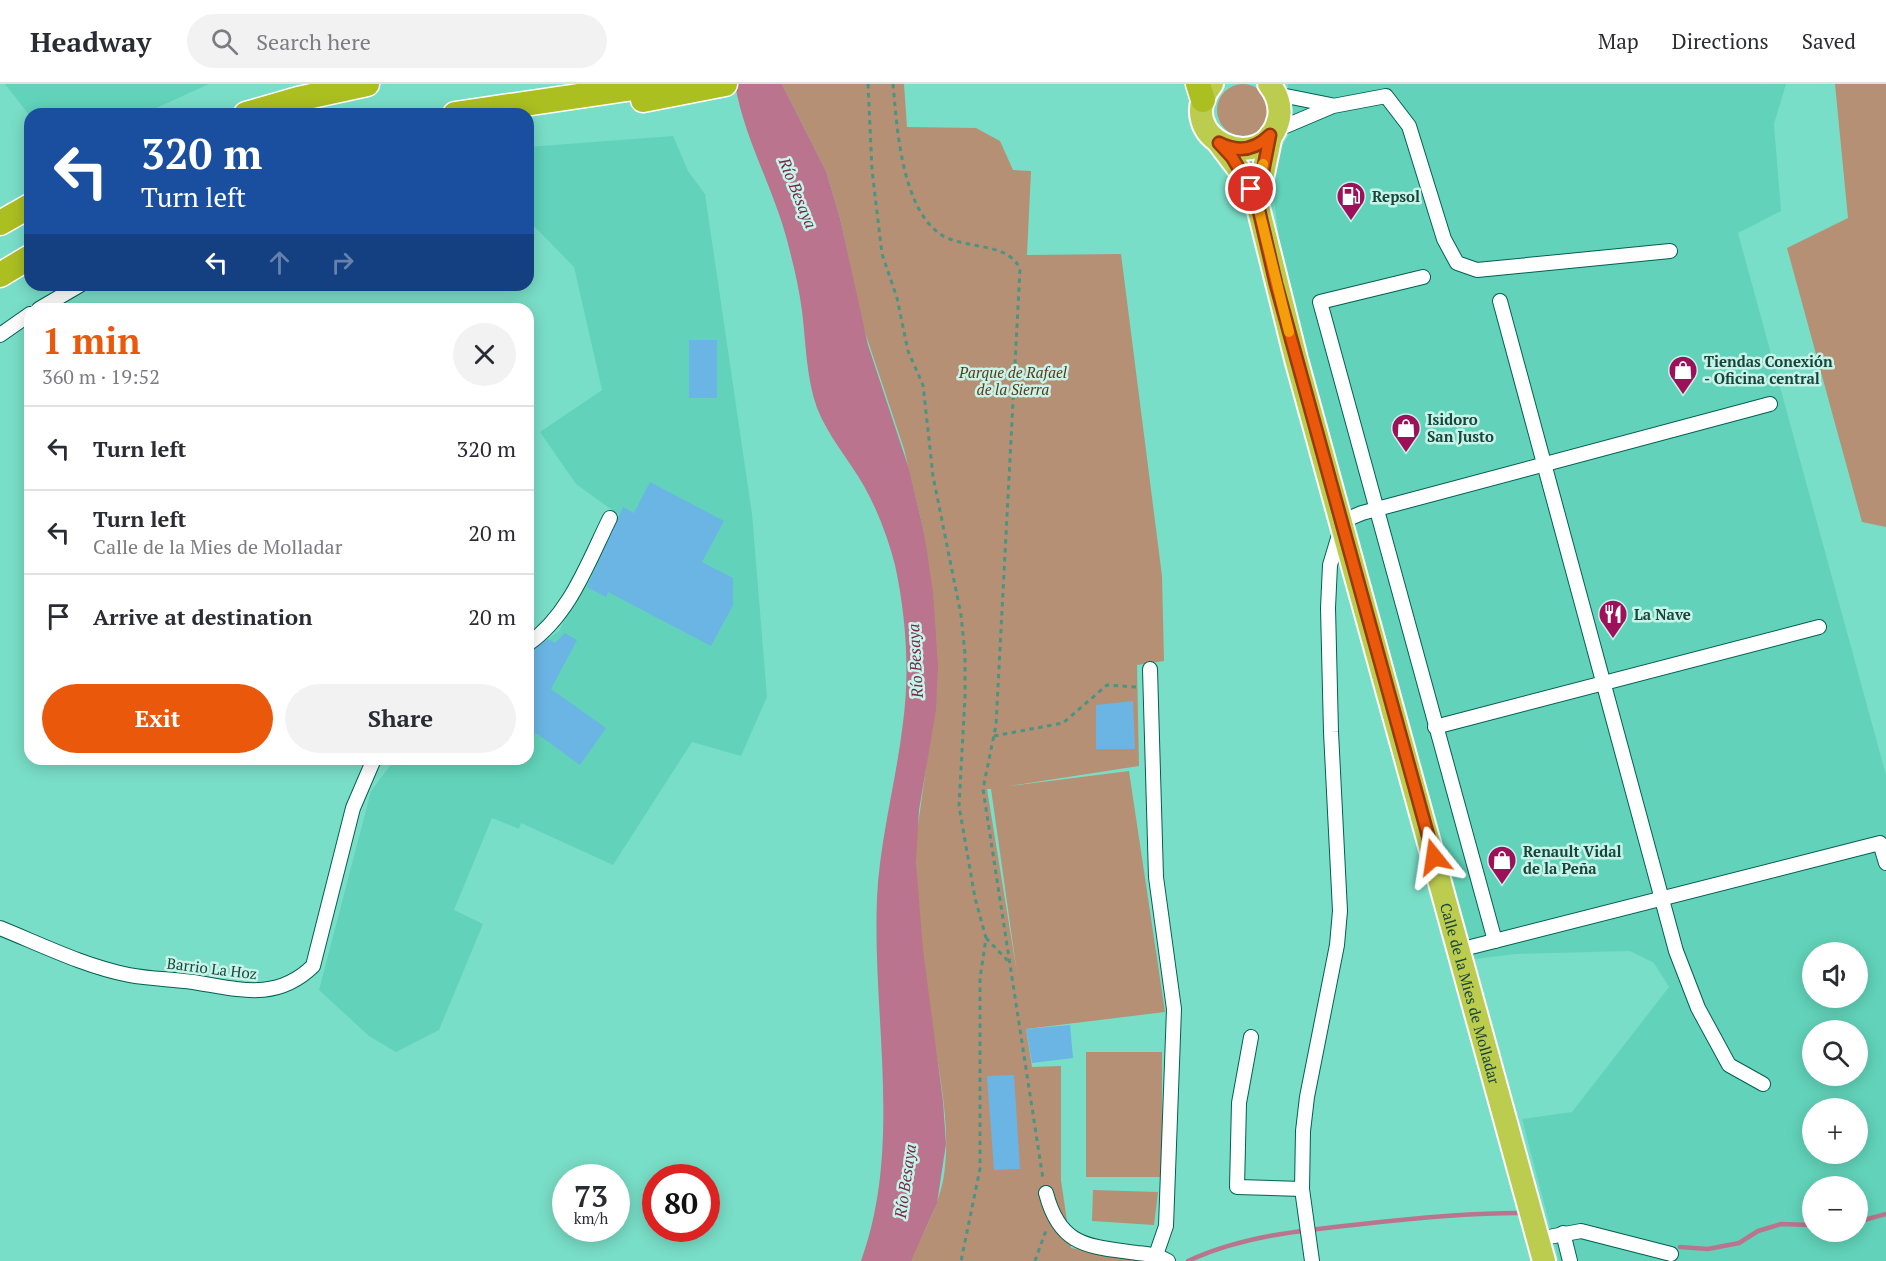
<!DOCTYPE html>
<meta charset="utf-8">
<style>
body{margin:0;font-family:"PT Serif",serif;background:#f2f2f3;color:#2b2b33;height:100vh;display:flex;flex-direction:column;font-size:22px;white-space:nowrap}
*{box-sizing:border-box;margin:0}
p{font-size:20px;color:#7c7c81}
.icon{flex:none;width:33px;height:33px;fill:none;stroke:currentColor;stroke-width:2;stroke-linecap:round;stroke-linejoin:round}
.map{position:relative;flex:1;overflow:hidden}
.drawer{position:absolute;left:24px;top:219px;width:510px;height:462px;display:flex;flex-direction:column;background:#fff;border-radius:18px;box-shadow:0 3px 15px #0003}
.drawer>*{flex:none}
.guide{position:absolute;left:24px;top:24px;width:510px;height:183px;border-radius:18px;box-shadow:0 3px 15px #0003;background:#1a4fa0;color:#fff;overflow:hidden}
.controls{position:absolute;left:1802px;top:858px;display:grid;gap:12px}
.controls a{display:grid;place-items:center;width:66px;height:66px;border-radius:50%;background:#fff;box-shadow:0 3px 15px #0003;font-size:30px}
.speed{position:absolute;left:552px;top:1080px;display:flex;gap:12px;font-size:30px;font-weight:700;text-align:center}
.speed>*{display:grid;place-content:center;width:78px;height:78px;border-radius:50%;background:#fff;box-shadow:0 3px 15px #0003;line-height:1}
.speed small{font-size:15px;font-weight:400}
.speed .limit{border:9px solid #d22;background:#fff;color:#111}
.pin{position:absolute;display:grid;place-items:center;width:51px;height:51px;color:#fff;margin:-26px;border:3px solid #fff;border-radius:50%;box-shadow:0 2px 6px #0007}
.me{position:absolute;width:66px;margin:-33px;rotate:345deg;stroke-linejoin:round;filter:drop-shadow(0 0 4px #0008)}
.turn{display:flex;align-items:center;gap:21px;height:126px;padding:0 18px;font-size:27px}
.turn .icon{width:78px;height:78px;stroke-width:2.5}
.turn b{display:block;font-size:42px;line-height:51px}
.lanes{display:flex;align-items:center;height:57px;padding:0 18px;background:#0003;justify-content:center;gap:30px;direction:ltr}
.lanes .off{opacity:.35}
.round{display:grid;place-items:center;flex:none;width:63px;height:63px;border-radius:32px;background:#f2f2f3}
.head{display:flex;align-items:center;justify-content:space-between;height:102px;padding:0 18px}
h1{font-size:36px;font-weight:700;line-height:45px;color:#ea580c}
.cta{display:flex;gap:12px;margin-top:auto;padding:12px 18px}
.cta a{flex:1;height:69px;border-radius:36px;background:#ea580c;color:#fff;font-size:24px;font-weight:700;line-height:69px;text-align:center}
.cta a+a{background:#f2f2f3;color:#2b2b33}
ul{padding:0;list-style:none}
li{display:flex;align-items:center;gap:18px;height:84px;padding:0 18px;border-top:2px solid #e1e1e2}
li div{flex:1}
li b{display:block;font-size:22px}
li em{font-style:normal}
header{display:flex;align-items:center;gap:36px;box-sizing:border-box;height:84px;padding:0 30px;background:#fff;border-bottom:2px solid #e1e1e2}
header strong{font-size:28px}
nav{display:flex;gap:33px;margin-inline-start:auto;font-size:21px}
.search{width:420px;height:54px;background:#f2f2f3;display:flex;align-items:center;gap:15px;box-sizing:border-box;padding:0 21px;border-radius:33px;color:#7c7c81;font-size:22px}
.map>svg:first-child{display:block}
.built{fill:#62d3ba;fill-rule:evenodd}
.green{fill:#b69074;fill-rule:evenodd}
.water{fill:#ba748d}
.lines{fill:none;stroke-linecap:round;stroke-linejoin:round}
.stream{stroke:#ba748d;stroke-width:4.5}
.building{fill:#6ab5e4}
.minor-casing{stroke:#026052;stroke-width:16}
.trunk-casing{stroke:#fff;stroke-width:26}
.motorway-casing{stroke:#fff;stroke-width:27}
.path{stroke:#4b9484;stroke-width:3;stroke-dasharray:4.5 4.5;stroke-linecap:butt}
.minor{stroke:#fff;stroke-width:14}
.trunk{stroke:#bccc4e;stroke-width:22}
.motorway{stroke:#abbf21;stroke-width:24}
.route-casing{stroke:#983908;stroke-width:15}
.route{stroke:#ea580c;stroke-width:10}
.slow{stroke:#f59e0b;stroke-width:10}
.labels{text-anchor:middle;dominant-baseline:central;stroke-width:5;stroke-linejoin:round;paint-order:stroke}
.poi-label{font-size:15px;font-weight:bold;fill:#19443b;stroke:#c6f4e8;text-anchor:start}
.park-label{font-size:15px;font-style:italic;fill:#5f3716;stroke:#c6f4e8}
.street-label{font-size:15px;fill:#19443b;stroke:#c6f4e8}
.water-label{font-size:16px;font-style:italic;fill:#7a264a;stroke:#c6f4e8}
</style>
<header>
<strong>Headway</strong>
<div class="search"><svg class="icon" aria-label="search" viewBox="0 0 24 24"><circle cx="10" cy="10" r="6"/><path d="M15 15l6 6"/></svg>Search here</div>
<nav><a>Map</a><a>Directions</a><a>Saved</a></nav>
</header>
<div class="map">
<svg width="1886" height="1177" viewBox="0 0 1886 1177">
<rect width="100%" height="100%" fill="#79dec7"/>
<g class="built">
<polygon points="5,0 209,0 143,30 30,30 30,32"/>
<path d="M1288,0H1786L1774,40L1781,127L1738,149L1886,691V1177H1559L1522,1035L1572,1028L1669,903L1654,879L1630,867L1516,870L1475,875L1357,460L1281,171L1274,115L1278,68L1290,49ZM1812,868H1857V914H1812ZM1812,946H1857V992H1812ZM1812,1024H1857V1070H1812ZM1812,1102H1857V1148H1812Z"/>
<polygon points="673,52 688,87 705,110 752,430 767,613 741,672 692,658 613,781 521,739 519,745 492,734 454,826 483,840 439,946 396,968 369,952 319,906 371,707 395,675 528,675 528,570 559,547 619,431 576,400 540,348 602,306 574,183 528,136 528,63"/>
</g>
<g class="green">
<circle cx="1243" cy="26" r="26"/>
<path d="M782,0H904L907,43L976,44L1000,57L1013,86L1031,87L1027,171L1121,170L1162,492L1164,577L1137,581L1139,682L1009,702L1129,687L1165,928L1026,945L1032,983L1061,982V1096L1071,1164L1146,1177H910C922,1151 937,1125 943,1097C952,1047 940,996 933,947C923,884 915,820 916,756L937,604L924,448L904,365L863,242L840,134L826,87ZM987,705H991L1017,889Z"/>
<polygon points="1835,0 1886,0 1886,443 1862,438 1787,164 1848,134"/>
<rect x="1086" y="968" width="76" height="125"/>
<polygon points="1093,1106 1158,1108 1154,1141 1092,1137"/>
</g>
<path class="water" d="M735,0H782L826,87L840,134L868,261L909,385L924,448L933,508L938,582L936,626L919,726L916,778L923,866L943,1017L946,1060L937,1119L911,1177H861C903,1062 872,933 877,814C880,754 896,698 903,639C910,587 906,532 895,481C888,454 878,427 864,402C849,376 828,352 817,324C806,293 806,259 802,227C799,203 793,179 787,156C773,103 744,54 735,0Z"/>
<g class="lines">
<g class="stream">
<polyline points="1857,1138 1886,1130"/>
<polyline points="1680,1163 1708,1165 1739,1159 1758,1147 1781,1140 1812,1141"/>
<path d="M1188,1177C1242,1152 1303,1146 1362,1140C1415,1134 1466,1129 1518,1129"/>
</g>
</g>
<g class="building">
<rect x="689" y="256" width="28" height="58"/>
<polygon points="650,398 724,437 702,478 733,494 733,521 711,562 608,508 606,513 587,503 623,423 634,429"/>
<polygon points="565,549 577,556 551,605 606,644 580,681 536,649 528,659 528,569 548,555 555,559"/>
<polygon points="1133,617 1135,665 1096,665 1096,621"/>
<polygon points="1070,941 1073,974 1032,979 1026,945"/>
<polygon points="1014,991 1020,1085 994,1086 987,992"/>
</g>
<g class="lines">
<g class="minor-casing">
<g id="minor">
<polyline points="1276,10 1331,21"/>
<polyline points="1274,47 1333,22 1386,12 1409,42 1444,155 1457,179 1477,186 1670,167"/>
<polyline points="1423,193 1320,218 1495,857"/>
<polyline points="1500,217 1676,867 1698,924 1729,981 1763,1000"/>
<polyline points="39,225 80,201"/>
<polyline points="0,251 30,230"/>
<path d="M528,560C570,531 588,478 610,434"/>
<polyline points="1150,585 1156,793 1174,925 1166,1142 1156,1171"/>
<polyline points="1435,643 1819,543"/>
<path d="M0,844C42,861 84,882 129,891C150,895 172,895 193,898C238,905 276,918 313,882L353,724L374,675"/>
<polyline points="1459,866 1880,759 1886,779"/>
<polyline points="1251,953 1239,1019 1237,1103 1302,1105"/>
<path d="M1046,1109C1060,1163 1088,1162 1137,1169C1148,1170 1158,1171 1168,1177"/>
<polyline points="1563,1149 1570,1177"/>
<polyline points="1538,1155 1581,1147 1671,1170"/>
<polyline points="1312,1177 1302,1105 1303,1047 1307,1013 1337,861 1340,827 1331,648 1328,524 1330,481 1342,441 1350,434 1362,429 1770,320"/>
</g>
</g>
<g class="trunk-casing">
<g id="trunk">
<path d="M1212,0C1169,54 1265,96 1279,34C1281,22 1277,10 1269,0"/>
<path id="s1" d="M1219,59L1244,92L1257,119L1296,275L1544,1177"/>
<polyline points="1257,119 1271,51"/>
</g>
</g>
<g class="motorway-casing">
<g id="motorway">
<polyline points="1198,0 1203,16"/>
<polyline points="643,16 725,0"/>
<polyline points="246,30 298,15 367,0"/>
<polyline points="455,30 661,0"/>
<polyline points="0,139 30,122"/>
<polyline points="0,191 30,173"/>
</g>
</g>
<g class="path">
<polyline points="868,0 872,86 882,170 897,214 908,267 923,301 933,392 961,531 965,570 965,613 959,722 975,814 986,854 980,894 980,1085 961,1177"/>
<path d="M893,0C897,43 901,122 940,150C963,166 1008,157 1020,185L996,641L983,705L1043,1095"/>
<polyline points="994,652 1063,639 1107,601 1136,603"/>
<polyline points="986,854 1008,877"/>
<polyline points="1035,1177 1045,1149 1050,1148"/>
</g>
<use href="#minor" class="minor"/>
<use href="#trunk" class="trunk"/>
<use href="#motorway" class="motorway"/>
</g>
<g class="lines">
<g class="route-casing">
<path id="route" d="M1251,105L1232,73L1219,59C1238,69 1255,66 1270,51L1257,118L1276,200L1434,773"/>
</g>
<use href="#route" class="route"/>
<polyline class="slow" points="1263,80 1257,118 1289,248"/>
</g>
<defs>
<g id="fuel-pin" transform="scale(1.5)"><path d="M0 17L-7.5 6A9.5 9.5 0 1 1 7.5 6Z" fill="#9f105a" stroke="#c6f4e8"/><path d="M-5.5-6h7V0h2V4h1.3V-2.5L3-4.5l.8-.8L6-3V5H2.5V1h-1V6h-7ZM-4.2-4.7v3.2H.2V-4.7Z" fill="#fff"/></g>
<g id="shop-pin" transform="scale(1.5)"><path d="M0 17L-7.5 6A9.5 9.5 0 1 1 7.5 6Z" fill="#9f105a" stroke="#c6f4e8"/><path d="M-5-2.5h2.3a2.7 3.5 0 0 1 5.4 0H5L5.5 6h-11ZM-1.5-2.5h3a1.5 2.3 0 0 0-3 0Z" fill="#fff"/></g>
<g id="restaurant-pin" transform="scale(1.5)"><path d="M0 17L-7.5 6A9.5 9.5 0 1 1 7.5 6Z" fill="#9f105a" stroke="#c6f4e8"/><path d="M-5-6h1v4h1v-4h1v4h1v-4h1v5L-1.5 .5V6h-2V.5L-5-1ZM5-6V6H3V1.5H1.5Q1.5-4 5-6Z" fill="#fff"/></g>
</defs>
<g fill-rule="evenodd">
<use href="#fuel-pin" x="1351" y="112"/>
<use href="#shop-pin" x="1683" y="286"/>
<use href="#shop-pin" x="1406" y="344"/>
<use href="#restaurant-pin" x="1613" y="530"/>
<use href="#shop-pin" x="1502" y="776"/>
</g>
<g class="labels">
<g class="poi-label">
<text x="1372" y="112">Repsol</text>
<text x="1704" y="277">Tiendas Conexión<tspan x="1704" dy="17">- Oficina central</tspan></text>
<text x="1427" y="335">Isidoro<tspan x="1427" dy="17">San Justo</tspan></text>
<text x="1634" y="530">La Nave</text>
<text x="1523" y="767">Renault Vidal<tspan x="1523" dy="17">de la Peña</tspan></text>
</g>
<g class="park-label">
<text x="1013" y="288">Parque de Rafael<tspan x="1013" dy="17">de la Sierra</tspan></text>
</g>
<g class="street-label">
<text transform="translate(212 884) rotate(7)">Barrio La Hoz</text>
<text stroke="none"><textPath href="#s1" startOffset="890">Calle de la Mies de Molladar</textPath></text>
</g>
<g class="water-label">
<text transform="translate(798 109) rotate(68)">Río Besaya</text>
<text transform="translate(915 577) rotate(-93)">Río Besaya</text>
<text transform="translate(905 1097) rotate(-82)">Río Besaya</text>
</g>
</g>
</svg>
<div class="controls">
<a><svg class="icon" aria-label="sound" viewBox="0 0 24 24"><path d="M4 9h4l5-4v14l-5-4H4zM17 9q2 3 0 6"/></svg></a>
<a><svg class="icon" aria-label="search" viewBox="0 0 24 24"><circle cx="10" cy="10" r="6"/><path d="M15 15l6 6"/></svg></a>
<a>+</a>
<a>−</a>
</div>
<div class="speed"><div>73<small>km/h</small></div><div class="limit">80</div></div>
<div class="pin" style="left:1251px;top:105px;background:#d93025"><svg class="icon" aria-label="arrive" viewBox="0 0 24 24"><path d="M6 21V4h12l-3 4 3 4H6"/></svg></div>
<svg class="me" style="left:1434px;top:773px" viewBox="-20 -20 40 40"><path d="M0-17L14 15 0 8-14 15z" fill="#ea580c" stroke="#fff" stroke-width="4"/></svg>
<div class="guide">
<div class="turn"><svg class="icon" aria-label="left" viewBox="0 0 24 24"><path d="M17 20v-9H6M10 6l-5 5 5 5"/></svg><div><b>320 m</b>Turn left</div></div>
<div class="lanes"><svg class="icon" aria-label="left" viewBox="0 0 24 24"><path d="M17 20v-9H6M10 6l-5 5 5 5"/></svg><svg class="icon off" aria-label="ahead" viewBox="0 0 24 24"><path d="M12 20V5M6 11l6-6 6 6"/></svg><svg class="icon off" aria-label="right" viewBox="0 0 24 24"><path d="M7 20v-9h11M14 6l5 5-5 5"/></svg></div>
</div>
<section class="drawer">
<div class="head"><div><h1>1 min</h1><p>360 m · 19:52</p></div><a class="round"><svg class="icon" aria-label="close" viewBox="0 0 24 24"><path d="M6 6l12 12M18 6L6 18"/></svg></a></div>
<ul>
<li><svg class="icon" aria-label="left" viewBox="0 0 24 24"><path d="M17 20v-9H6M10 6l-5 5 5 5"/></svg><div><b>Turn left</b></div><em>320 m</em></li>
<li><svg class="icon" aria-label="left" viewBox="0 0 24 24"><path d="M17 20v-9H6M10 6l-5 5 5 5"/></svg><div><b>Turn left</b><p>Calle de la Mies de Molladar</p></div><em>20 m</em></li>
<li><svg class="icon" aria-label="arrive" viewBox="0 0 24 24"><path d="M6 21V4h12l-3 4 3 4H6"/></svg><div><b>Arrive at destination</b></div><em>20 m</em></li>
</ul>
<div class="cta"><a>Exit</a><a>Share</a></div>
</section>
</div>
